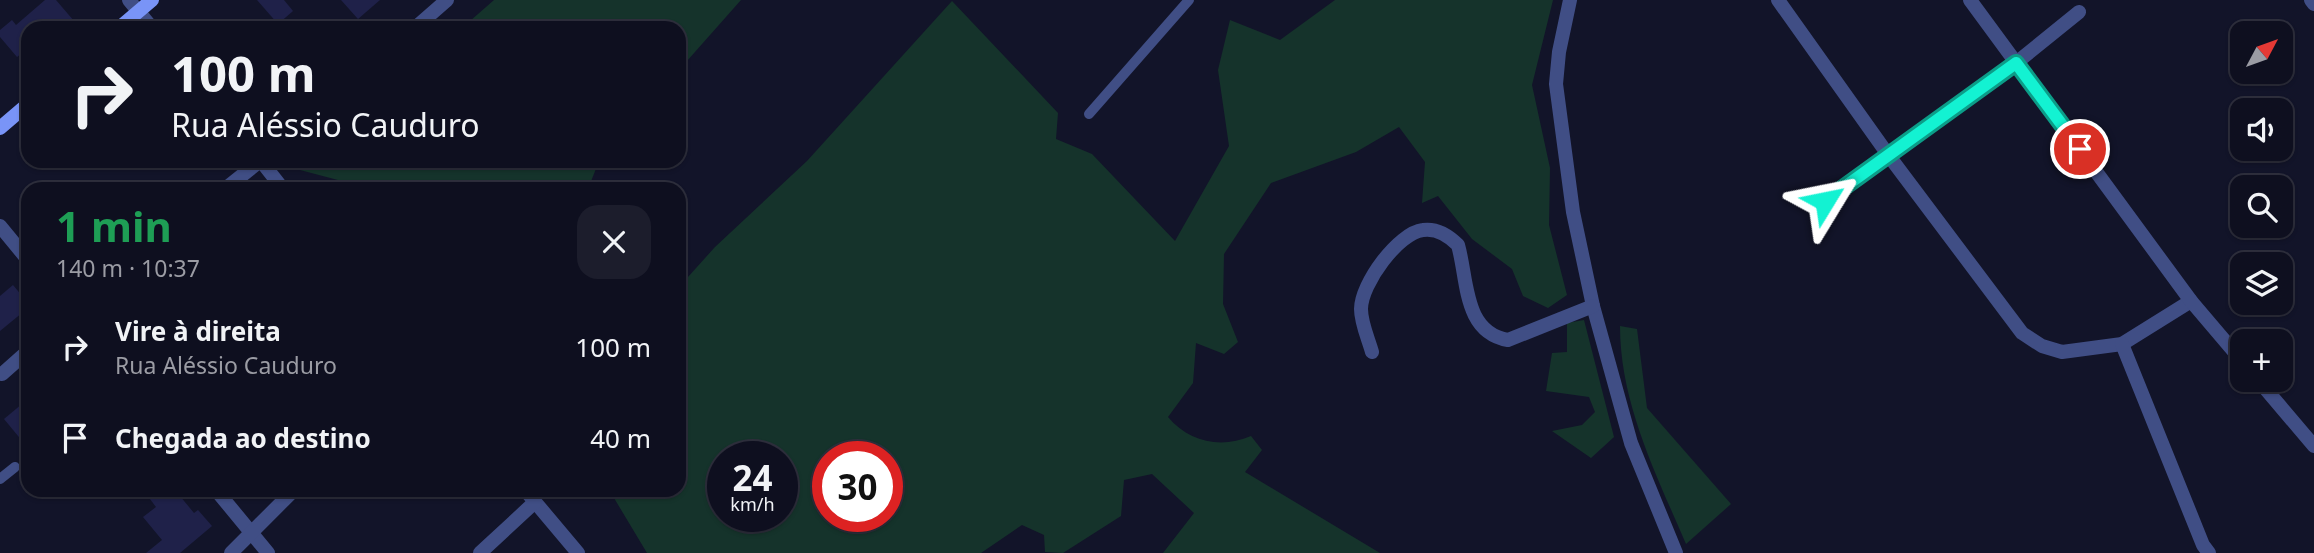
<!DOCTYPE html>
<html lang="pt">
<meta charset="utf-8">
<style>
body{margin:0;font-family:"Noto Sans",sans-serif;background:#1c1d2c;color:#f1f3f6;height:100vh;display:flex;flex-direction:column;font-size:26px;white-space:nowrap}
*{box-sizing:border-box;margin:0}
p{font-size:23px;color:#9b9ca4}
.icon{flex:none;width:38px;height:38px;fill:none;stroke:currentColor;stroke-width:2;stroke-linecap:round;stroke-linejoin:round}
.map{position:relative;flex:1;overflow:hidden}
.sheet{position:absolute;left:21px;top:182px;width:665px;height:315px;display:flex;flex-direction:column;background:#0e0f1f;border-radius:21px;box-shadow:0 2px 5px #0004,0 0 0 2px #2e2f3d}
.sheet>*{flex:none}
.top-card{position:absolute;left:21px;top:21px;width:665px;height:147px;border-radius:21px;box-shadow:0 2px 5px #0004,0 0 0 2px #2e2f3d;background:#0e0f1f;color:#f1f3f6;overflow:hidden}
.needle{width:46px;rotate:49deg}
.fabs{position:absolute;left:2230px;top:21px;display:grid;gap:14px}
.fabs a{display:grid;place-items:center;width:63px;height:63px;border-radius:14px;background:#0e0f1f;box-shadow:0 2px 5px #0004,0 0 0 2px #2e2f3d;font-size:35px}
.speed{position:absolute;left:707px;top:441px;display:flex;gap:14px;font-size:35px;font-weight:700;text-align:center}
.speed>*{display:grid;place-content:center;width:91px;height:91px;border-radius:50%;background:#0e0f1f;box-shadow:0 2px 5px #0004,0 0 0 2px #2e2f3d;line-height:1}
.speed small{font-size:18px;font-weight:400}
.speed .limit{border:10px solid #d22;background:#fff;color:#111}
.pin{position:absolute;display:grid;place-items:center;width:60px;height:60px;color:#fff;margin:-30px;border:4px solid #fff;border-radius:50%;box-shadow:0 2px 7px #0007}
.me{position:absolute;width:77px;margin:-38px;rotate:55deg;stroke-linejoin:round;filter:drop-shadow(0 0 5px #0008)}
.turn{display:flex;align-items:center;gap:24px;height:147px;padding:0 35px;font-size:32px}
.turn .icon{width:91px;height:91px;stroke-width:2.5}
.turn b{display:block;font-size:49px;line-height:60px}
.round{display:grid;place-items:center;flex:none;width:74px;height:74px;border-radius:21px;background:#1c1d2c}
.summary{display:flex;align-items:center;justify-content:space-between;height:119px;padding:0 35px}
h1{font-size:42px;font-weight:700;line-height:52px;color:#1e9e55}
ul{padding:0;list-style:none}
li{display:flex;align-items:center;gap:21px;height:91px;padding:0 35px}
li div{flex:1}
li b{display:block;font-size:26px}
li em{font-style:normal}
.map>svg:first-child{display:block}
.green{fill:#15332b;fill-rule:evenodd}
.building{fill:#1f2149}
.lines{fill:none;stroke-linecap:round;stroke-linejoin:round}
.lane{stroke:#404e85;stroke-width:10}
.street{stroke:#404e85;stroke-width:14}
.secondary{stroke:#7994f7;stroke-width:14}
.route-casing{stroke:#0c9d88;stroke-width:18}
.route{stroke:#13f2d2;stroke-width:12}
</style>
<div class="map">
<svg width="2314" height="553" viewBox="0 0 2314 553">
<rect width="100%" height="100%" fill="#121429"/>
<g class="green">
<polygon points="494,0 741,0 679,70 679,28 462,28"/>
<path d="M1335,0H1553L1532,85L1550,168L1549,225L1567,295L1548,308L1523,296L1512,269L1472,239L1438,196L1422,203L1425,162L1399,127L1356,152L1271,183L1224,254L1223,304L1238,342L1224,354L1196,343L1193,383L1168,417C1189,442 1221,449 1251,436L1262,450L1245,472L1380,553H1163L1194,513L1152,474L1124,480L1121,516L1063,553L1045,552L1044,535L1022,525L981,553H647L614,498L605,490H679V287L715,247L807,161L952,1L1058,113L1056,139L1092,154L1175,241L1229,146L1218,70L1230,20L1280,40ZM723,457H782V516H723ZM828,457H887V516H828Z"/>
<polygon points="310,161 599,161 588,189 372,189 300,170"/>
<polygon points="1584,320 1614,437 1591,458 1552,431 1582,425 1595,412 1589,397 1546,391 1552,353 1567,352 1567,323"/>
<path d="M1620,326L1637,329L1647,408L1731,504L1686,544C1656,474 1620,403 1620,326Z"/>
</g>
<g class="building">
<polygon points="45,0 56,0 74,21 66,28 28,28 28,48 17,57 0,37 0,30 12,20 16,25"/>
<polygon points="257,0 284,0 293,11 278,24"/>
<polygon points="341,0 380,0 358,19"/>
<polygon points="13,285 28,303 28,308 0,331 0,296"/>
<polygon points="28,399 28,448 4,419"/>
<polygon points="153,490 175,490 194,513 198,510 212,526 180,553 146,553 162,540 143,517 156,507 147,495"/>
</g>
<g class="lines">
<g class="lane">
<polyline points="1089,114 1189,0"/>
<polyline points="0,479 15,467"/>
</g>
<g class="street">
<polyline points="129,0 152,28"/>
<polyline points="1570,0 1559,52 1556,84 1573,212 1593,306 1631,443 1676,553"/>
<polyline points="1778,0 1889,156 2022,333 2042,346 2062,352 2122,344 2191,301"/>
<polyline points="1970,0 2191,301 2242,361"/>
<polyline points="2311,0 2314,4"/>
<polyline points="415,28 447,0"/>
<polyline points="261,161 283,189"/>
<polyline points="225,189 260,161"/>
<polyline points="1825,201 2016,63 2079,12"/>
<polyline points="0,226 28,260"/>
<polyline points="2122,344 2203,545 2209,553"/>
<path d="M1372,352C1368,338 1361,323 1361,309C1361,284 1398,233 1423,230C1437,228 1449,236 1458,245C1468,280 1463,332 1508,340L1593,306"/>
<polyline points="2,374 28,351"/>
<polyline points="2258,380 2314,446"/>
<polyline points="216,490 268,553"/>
<polyline points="525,490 578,553"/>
<polyline points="231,553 294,490"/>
<polyline points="480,553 535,502"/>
</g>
<g class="secondary">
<polyline points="119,28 152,0"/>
<polyline points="0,128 28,104"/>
</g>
</g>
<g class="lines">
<g class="route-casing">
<polyline id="route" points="1825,201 2016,63 2080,149"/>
</g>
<use href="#route" class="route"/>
</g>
</svg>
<div class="fabs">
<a><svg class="needle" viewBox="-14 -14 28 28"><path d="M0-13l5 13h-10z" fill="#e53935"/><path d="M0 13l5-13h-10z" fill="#9b9ca4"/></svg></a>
<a><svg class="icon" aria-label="sound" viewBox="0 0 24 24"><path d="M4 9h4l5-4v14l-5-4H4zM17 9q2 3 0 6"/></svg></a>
<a><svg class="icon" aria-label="search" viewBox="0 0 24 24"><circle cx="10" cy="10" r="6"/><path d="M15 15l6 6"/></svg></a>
<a><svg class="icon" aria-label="layers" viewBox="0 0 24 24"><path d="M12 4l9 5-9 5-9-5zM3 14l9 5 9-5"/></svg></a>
<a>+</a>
</div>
<div class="speed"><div>24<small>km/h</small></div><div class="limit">30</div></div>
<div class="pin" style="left:2080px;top:149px;background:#d93025"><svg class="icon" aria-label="arrive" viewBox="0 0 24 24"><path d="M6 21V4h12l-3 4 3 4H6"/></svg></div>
<svg class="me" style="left:1825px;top:201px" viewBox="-20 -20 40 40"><path d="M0-17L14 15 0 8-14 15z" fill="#13f2d2" stroke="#fff" stroke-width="4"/></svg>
<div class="top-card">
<div class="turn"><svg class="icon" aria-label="right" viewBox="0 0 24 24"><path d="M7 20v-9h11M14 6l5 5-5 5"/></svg><div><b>100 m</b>Rua Aléssio Cauduro</div></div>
</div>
<section class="sheet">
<div class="summary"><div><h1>1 min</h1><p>140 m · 10:37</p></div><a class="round"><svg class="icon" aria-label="close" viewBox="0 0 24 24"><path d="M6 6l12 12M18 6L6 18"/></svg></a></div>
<ul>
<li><svg class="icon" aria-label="right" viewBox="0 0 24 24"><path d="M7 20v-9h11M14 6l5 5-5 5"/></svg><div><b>Vire à direita</b><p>Rua Aléssio Cauduro</p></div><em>100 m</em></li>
<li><svg class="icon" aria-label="arrive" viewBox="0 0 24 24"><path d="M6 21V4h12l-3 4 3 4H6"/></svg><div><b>Chegada ao destino</b></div><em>40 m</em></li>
</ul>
</section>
</div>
